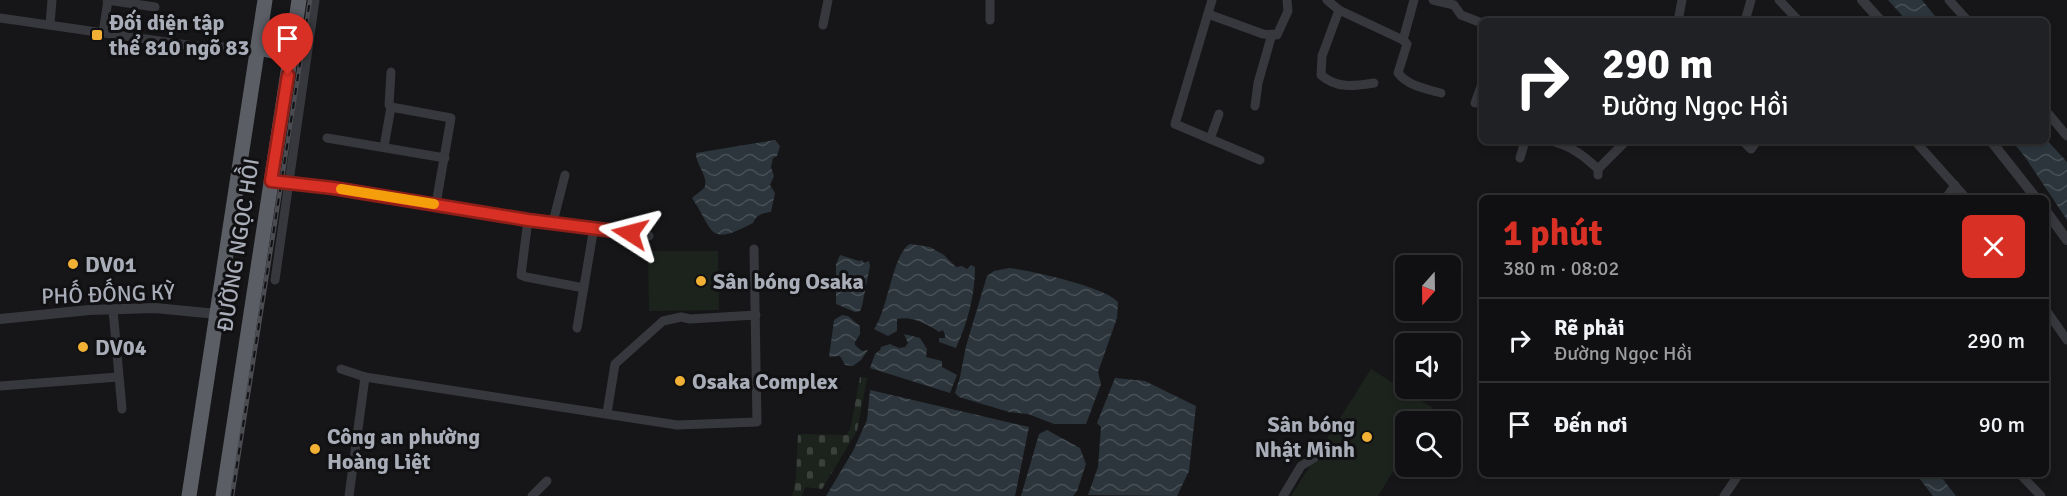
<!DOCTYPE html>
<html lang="vi">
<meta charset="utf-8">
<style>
body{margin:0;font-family:Signika,sans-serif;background:#1e1e20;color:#f1f3f6;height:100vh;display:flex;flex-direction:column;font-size:22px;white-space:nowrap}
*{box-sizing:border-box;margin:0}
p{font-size:20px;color:#9c9d9f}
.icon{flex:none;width:33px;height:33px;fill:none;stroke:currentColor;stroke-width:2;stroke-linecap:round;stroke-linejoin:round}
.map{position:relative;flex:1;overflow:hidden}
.details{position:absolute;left:1479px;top:195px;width:570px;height:282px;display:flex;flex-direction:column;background:#101012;border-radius:9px;box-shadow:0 3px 9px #0003,0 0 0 2px #303032}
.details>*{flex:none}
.guide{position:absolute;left:1479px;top:18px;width:570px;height:126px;border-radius:9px;box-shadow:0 3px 9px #0003,0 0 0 2px #303032;background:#202124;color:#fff;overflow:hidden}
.needle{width:39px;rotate:200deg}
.tools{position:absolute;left:1395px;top:255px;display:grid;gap:12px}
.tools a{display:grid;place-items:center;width:66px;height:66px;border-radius:9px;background:#101012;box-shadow:0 3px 9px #0003,0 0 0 2px #303032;font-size:30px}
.pin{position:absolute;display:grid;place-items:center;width:51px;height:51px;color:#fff;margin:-62px -26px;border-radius:50% 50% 50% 0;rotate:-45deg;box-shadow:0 0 6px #0007}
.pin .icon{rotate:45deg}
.me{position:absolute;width:66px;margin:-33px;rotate:279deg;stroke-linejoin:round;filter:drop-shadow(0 0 4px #0008)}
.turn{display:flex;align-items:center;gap:21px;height:126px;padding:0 24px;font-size:27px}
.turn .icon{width:78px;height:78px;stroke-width:2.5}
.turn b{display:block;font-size:42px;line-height:51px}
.round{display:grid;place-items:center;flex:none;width:63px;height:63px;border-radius:9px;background:#1e1e20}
.head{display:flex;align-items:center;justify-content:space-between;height:102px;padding:0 24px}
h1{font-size:36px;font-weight:800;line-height:45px;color:#d93025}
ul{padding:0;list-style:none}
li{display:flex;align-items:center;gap:18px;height:84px;padding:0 24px;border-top:2px solid #303032}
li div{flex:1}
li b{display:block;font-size:22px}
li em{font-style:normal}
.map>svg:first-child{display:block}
.cemetery{fill:url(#cemetery-stones)}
.pitch{fill:#1c231d}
.water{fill:url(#water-waves)}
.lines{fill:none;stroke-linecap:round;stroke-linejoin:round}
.minor{stroke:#37383d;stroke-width:9}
.tertiary{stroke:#37383d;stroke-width:10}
.trunk{stroke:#5b5e65;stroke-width:15}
.rail-casing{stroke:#4a4c52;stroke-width:4.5}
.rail{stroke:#111113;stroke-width:2;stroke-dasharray:7;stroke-linecap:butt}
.route-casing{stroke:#8d1f18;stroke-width:15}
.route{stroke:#d93025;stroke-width:10}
.slow{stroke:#f59e0b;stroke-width:10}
.poi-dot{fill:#f2b134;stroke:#111113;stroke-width:2}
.labels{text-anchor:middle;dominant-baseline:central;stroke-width:6;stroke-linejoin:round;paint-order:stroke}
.poi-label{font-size:22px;font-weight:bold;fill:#a8adb8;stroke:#111113;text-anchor:start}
.street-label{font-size:22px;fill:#a8adb8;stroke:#111113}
</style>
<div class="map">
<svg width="2067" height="496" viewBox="0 0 2067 496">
<defs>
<pattern id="cemetery-stones" width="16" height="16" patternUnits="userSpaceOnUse" patternTransform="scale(1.5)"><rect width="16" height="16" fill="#1c231d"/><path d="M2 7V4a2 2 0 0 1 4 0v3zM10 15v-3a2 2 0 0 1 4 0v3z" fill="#3a403c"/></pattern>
<pattern id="water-waves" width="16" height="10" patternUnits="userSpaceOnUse" patternTransform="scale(1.5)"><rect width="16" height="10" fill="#2c353c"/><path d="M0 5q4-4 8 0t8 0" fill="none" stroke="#485056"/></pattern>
</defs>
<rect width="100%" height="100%" fill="#161618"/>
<polygon class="cemetery" points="860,377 867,378 857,431 822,489 805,487 802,496 792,496 796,478 798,434 847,435 851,426"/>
<g class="pitch">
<polygon points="648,251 718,251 719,310 649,311"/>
<polygon points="1371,369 1433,408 1424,421 1406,422 1405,452 1378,496 1291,496"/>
</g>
<g class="water">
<polygon points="1888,0 1922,0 1939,21 1907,21"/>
<polygon points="2046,139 2067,162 2067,220 2025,157 2012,141 2046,141"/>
<path d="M775,140L780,146L777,156L773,158L771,167L774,176L770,185L775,193L771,212C763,213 756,215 753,223C707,247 715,232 692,198C695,195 701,191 704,188C710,179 695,163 696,153Z"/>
<path d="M910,244L930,247L944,255L956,267L962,266L967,269L971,265L975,267C975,295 968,321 956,348L939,342V338H945V335L943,330L939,332C927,324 912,316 897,319V331L888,336L874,329C888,310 893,252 910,244Z"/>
<polygon points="840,255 859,261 862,260 864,263 869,261 870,266 862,306 860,311 855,312 836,304 836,264"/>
<path d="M1009,268C1029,270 1106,287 1118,302L1117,318L1098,372L1101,384L1086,424H1054L1028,414L1009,412L959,397L955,393L960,377L966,346L987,276L994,271Z"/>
<polygon points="842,315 848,316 860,326 860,334 855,342 855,345 862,351 868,350 861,360 853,366 845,365 840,356 829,357 834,320"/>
<polygon points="904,334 920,338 927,349 926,357 942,361 942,367 957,375 950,393 870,368 875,354 880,350 881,347 890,344 899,348 905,347 908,343"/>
<polygon points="1115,378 1145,381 1196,406 1189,471 1177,496 1088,495 1098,467 1101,427 1097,423"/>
<polygon points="870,390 1029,427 1015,496 826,496 853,451 867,420"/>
<polygon points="1047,430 1080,448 1086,464 1077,491 1073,496 1021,496 1039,434"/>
<polygon points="1916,474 1939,474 1956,496 1933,496"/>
</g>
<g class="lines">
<g class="minor">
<polyline points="107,0 155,7"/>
<polyline points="1212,0 1175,124 1260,160"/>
<path d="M1327,0L1339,10L1403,40L1407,44L1398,73C1408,86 1426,89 1441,93"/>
<polyline points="1433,0 1454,5 1461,15 1482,23"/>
<polyline points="1779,0 1799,21"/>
<polyline points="1949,0 1968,21"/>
<path d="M1339,10L1322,56L1321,75C1337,89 1354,86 1374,83"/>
<polyline points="1208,14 1263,34 1277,35 1288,11 1287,0"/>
<polyline points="0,18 194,46 258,48"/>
<polyline points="990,20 990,0"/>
<polyline points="1678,21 1682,0"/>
<polyline points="1745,21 1751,0"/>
<polyline points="50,24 52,0"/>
<polyline points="823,25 828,0"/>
<polyline points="103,33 108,0"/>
<polyline points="1403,40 1414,0"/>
<polyline points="1475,103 1482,84"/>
<polyline points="1255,106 1258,83 1272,34"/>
<polyline points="391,107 451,118 436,204"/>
<polyline points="2046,111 2067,136"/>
<polyline points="327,138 445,158"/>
<polyline points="1210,139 1219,114"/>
<path d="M1551,141C1571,146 1583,155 1598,169V175"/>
<polyline points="1743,141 1751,149 1757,141"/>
<polyline points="1915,141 1966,198"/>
<polyline points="384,147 391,107 389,105 391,72"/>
<polyline points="1520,158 1525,141"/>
<polyline points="1598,169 1626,141"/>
<polyline points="271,181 333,188 528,220 649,236"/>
<polyline points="1946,198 1955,185"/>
<polyline points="528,220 521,275 526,277 584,288"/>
<polyline points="553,222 565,175"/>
<polyline points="275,280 315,0"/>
<polyline points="113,310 122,409"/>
<polyline points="2046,310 2067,340"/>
<polyline points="577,328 594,227"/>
<polyline points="341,369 365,377 677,425 757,422 754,249"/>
<polyline points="0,386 118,377"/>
<polyline points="607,413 615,364 663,321 681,317 690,319 756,315"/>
<polyline points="2020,474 2041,496"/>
<polyline points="349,496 365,377"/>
<polyline points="532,496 547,481"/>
<polyline points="1283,496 1301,466 1314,458"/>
<polyline points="1724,496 1739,474"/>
</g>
<g class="tertiary">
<polyline points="1862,0 1881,21"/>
<polyline points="1991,141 2036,198"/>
<polyline points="2046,211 2067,240"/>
<polyline points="0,319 89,310 155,308 217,314"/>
</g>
<g class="trunk">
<polyline points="258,48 291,55"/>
<polyline points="189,496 265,0"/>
<polyline points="223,496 299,0"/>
</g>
<g class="rail-casing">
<polyline id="rail" points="232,496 310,0"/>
</g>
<use href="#rail" class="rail"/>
</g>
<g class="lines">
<g class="route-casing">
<polyline id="route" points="288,75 271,181 333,188 528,220 630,233"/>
</g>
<use href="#route" class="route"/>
<polyline class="slow" points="341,189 434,204"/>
</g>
<g class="poi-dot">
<rect x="91" y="29" width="12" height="12" rx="3"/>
<circle cx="73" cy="264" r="6"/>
<circle cx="701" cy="281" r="6"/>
<circle cx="83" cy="347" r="6"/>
<circle cx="680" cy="381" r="6"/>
<circle cx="1367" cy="437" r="6"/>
<circle cx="315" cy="449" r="6"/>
</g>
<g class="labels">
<g class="poi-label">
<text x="109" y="22">Đối diện tập<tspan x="109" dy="25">thể 810 ngõ 83</tspan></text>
<text x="85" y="264">DV01</text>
<text x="713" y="281">Sân bóng Osaka</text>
<text x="95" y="347">DV04</text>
<text x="692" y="381">Osaka Complex</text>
<text x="1355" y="424" text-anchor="end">Sân bóng<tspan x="1355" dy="25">Nhật Minh</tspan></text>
<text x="327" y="436">Công an phường<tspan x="327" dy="25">Hoàng Liệt</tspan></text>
</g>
<g class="street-label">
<text transform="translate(238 245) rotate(-81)">ĐƯỜNG NGỌC HỒI</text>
<text transform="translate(108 294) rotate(-2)">PHỐ ĐỐNG KỲ</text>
</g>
</g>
</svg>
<div class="tools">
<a><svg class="needle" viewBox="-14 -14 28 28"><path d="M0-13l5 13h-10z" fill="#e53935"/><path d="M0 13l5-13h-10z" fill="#9c9d9f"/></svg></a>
<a><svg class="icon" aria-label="sound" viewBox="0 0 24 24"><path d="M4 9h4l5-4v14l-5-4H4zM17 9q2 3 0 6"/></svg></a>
<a><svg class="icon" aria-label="search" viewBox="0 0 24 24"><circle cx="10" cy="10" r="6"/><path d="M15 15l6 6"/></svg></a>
</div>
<div class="pin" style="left:288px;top:75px;background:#d93025"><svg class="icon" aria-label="arrive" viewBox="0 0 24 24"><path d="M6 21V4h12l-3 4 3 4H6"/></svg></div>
<svg class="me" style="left:630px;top:233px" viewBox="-20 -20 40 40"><path d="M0-17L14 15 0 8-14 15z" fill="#d93025" stroke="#fff" stroke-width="4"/></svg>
<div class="guide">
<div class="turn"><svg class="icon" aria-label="right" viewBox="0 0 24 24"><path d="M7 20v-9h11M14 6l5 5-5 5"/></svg><div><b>290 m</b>Đường Ngọc Hồi</div></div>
</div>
<section class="details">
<div class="head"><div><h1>1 phút</h1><p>380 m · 08:02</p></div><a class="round" style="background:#d93025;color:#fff"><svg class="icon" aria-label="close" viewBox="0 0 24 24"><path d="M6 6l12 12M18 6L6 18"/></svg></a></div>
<ul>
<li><svg class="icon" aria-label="right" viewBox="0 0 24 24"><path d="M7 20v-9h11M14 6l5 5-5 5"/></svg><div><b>Rẽ phải</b><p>Đường Ngọc Hồi</p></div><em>290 m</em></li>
<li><svg class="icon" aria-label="arrive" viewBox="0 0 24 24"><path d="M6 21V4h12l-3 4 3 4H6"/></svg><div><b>Đến nơi</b></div><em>90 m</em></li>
</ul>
</section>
</div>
